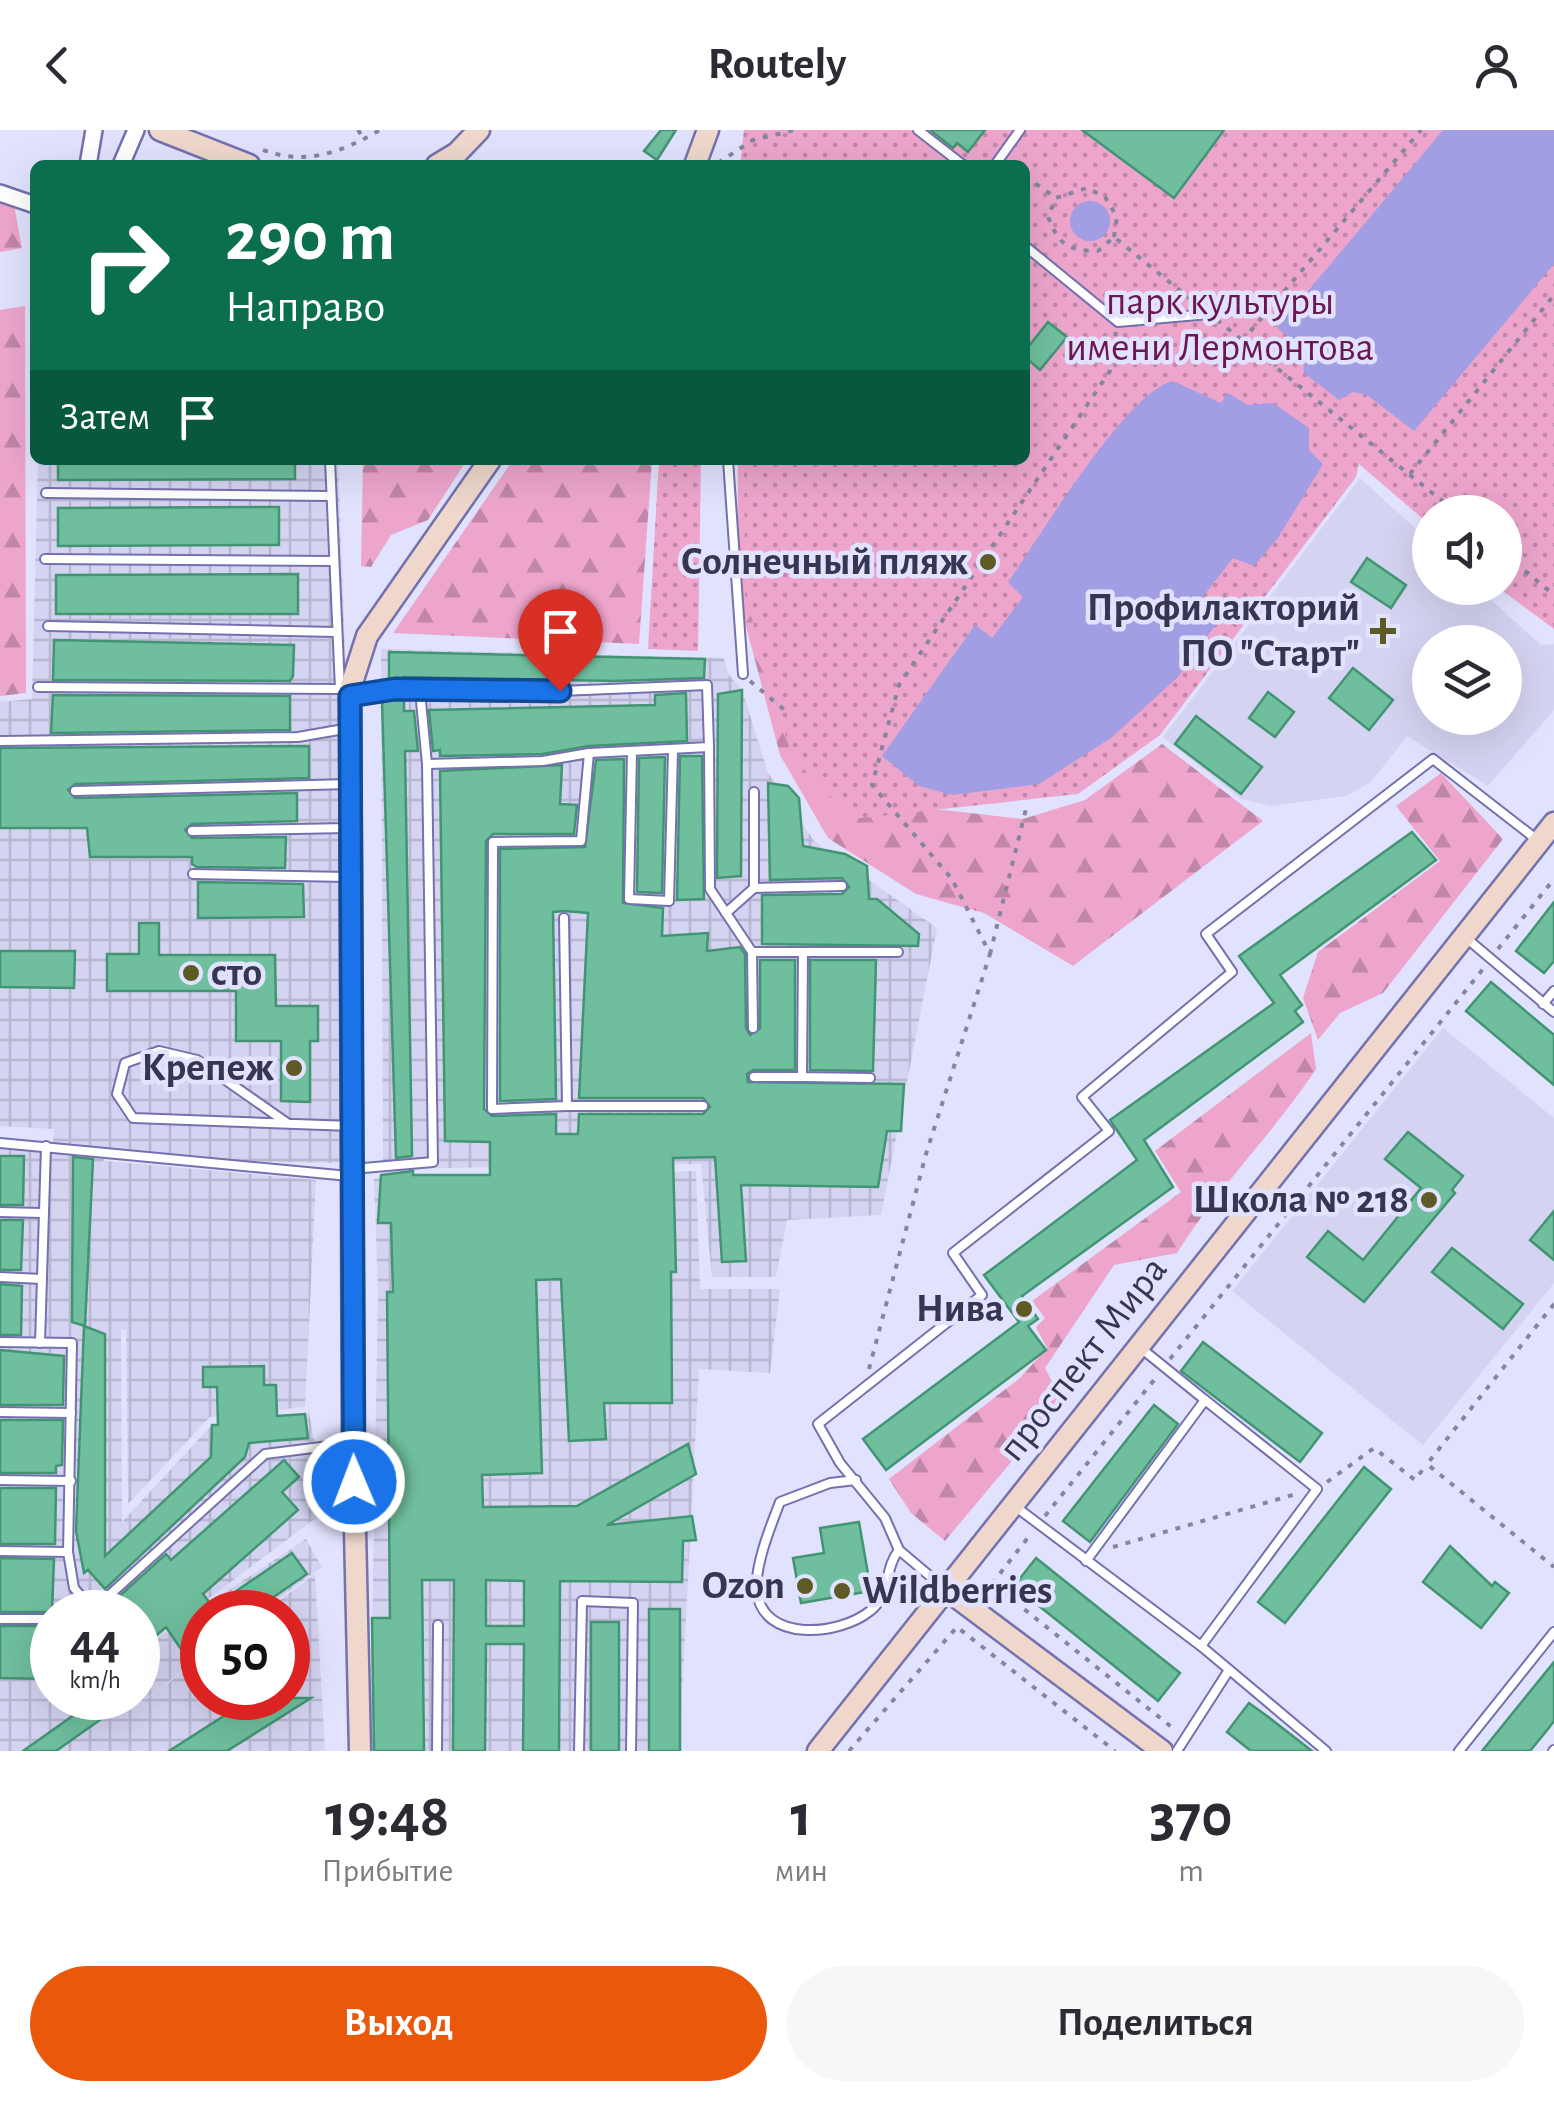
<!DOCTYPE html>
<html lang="ru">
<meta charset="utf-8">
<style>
body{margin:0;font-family:"Alegreya Sans",sans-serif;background:#f7f7f7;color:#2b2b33;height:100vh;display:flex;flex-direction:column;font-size:38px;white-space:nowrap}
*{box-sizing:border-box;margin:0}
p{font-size:32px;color:#7c7c81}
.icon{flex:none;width:55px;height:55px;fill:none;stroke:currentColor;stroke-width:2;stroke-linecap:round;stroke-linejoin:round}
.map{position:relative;height:1621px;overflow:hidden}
.sheet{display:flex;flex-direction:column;background:#fff;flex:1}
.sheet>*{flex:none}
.hud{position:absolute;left:30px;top:30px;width:1000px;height:305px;border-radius:15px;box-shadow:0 10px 40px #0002;background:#0b6e4f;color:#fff;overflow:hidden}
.controls{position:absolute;left:1412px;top:365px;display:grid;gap:20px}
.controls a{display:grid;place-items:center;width:110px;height:110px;border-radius:50%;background:#fff;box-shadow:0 10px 40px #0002;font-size:50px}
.speed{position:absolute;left:30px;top:1460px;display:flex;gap:20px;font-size:50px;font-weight:700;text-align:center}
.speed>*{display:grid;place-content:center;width:130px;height:130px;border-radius:50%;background:#fff;box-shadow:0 10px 40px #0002;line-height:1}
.speed small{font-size:25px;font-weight:400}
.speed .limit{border:15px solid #d22;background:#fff;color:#111}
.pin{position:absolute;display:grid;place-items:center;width:85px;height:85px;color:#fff;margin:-102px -42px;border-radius:50% 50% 50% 0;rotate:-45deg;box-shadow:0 0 10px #0007}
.pin .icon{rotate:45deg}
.me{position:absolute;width:110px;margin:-55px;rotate:359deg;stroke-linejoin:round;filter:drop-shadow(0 0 8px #0008)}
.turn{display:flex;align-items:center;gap:35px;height:210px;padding:0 30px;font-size:45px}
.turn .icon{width:130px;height:130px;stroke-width:2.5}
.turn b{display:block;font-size:70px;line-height:85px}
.then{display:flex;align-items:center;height:95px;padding:0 30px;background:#0003;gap:20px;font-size:38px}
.eta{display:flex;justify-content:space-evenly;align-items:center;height:170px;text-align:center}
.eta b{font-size:60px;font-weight:600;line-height:70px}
.primary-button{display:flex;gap:20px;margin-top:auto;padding:20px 30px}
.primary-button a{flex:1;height:115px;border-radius:60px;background:#ea580c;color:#fff;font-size:40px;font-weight:600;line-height:115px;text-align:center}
.primary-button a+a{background:#f7f7f7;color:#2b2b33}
header{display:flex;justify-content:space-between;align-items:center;height:130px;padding:0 30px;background:#fff;font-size:45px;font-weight:600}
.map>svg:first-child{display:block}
.built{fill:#d4d4f2;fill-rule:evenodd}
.industrial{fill:url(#industrial-grid);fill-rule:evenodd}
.forest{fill:url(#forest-firs)}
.park{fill:url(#park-dots)}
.water{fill:#a19ee4}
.building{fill:#6fbf9e;stroke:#439474;stroke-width:2.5;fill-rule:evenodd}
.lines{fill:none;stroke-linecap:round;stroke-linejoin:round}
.lane-casing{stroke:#7471ae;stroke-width:12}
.street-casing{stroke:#7471ae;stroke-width:20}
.secondary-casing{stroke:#7471ae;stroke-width:25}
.path{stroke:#8585a0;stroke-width:4;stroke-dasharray:5 8;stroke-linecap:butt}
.lane{stroke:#fff;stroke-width:8}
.street{stroke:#fff;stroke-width:15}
.secondary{stroke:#efd7cc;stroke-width:20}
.route-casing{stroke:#114b97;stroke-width:25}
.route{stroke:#1a73e8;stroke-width:18}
.poi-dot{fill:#5d5a26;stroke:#e1e2fd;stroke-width:4}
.labels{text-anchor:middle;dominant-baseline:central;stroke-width:9;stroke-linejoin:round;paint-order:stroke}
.park-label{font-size:40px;fill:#6c174e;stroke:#e1e2fd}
.poi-label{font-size:40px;font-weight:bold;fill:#373651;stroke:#e1e2fd;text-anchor:end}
.street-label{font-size:40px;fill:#373651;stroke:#e1e2fd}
</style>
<header><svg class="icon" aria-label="back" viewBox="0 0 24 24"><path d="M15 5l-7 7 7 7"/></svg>Routely<svg class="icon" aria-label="person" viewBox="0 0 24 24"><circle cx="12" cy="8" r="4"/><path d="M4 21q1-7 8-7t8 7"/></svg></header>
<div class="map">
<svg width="1554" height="1621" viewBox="0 0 1554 1621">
<defs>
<pattern id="industrial-grid" width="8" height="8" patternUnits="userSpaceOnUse" patternTransform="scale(2.5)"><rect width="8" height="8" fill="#d4d4f2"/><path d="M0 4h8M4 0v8" fill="none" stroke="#b7b7d1"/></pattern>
<pattern id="forest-firs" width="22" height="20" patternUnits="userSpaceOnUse" patternTransform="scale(2.5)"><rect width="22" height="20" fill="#eda5cc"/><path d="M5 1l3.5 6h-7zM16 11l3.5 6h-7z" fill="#c187a8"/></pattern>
<pattern id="park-dots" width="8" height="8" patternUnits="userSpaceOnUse" patternTransform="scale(2.5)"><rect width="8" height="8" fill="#eda5cc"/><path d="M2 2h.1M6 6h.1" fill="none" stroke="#c187a8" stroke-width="1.8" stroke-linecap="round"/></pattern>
</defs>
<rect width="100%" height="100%" fill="#e1e2fd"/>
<g class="built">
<path d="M1360,348L1430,412V458H1478L1541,515L1554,514V580L1488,656L1407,606L1371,652L1346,666L1271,676L1241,669L1163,607ZM1430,512H1505V588H1430Z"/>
<polygon points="1443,898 1554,988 1554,1153 1423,1315 1232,1161"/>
</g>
<g class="industrial">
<path d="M38,330H338L346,544L341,1033L104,1029L103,1035L105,1031L316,1050L305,1277L210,1287L128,1374L126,1200L121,1199L122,1392L212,1295L309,1283L328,1379L153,1510L306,1409L322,1437L260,1482H202V1526L121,1588L202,1528V1568H288V1482H264L315,1444L325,1621H0V1018L53,1023L54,999L0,996V572L32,569ZM203,655L205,692H191L192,730L186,660ZM109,1471L122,1482H138V1497L152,1511L146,1515L138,1506V1568H52V1482H118Z"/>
<polygon points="381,519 724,528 728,544 742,560 768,643 814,711 937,798 881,1085 787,1090 776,1147 712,1147 701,1034 383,1039"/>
<polygon points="696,1041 700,1159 780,1159 770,1243 699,1239 679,1621 370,1621 378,1161 374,1049"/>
</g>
<g class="forest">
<polygon points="0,70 14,75 22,118 0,122"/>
<polygon points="25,176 26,563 0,566 0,180"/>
<polygon points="363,330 467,330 428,390 391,405 371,437 361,436"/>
<polygon points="513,330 652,330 639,514 393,503"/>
<polygon points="738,330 939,330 926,678 1023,689 1085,670 1162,614 1263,691 1073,836 984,783 916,764 828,708 780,625 737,462"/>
<polygon points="1441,643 1503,709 1383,863 1340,883 1318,910 1303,868 1318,822 1440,731 1396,676"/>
<path d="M1311,903L1316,939C1273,1004 1218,1057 1177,1123L1114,1135L1045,1238L1062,1271L945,1411L911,1383L889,1349L1020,1248L1047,1218L1036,1197L1045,1188L1032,1171L1181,1062L1155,1021Z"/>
</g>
<g class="park">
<polygon points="744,0 1554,0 1554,499 1499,458 1505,458 1505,382 1430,382 1430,395 1359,334 1356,347 1160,605 1078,664 852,689 792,627 745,465 744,330 1025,330 1025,35 740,35"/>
<polygon points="659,330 701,330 698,521 648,519"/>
</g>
<g class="water">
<polygon points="1443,0 1554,0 1554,134 1414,301 1367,265 1353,262 1339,270 1304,243 1302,217 1277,198"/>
<circle cx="1090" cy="91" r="20"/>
<path d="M1173,251L1221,273L1228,263L1248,275L1273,273L1309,298V320L1323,334L1278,408L1254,436L1233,428L1201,469L1222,486L1178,547L1111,608L1039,654L952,665L919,656L882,626L975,495L992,508L1023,467L1008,452C1040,407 1126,262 1173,251Z"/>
</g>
<g class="building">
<polygon points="661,0 676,0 657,30 644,21"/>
<polygon points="930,0 985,0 968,22 957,13 953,18"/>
<polygon points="1082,0 1224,0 1174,68"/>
<polygon points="1048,192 1067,207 1040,240 1025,227 1025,221"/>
<polygon points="58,330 295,330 295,349 58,350"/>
<polygon points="279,377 279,415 58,416 58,378"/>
<polygon points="1367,428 1406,455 1391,478 1351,452"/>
<polygon points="298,444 298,484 56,484 56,445"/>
<polygon points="54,510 294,515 293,546 290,551 53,550"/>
<polygon points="389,522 705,529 704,548 616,551 404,547 404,552 389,552"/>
<polygon points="1353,538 1393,570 1369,600 1329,568"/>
<polygon points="742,560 741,746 717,748 718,564"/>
<polygon points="1268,562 1294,582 1275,607 1249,588"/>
<polygon points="686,563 687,611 589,616 542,624 440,626 440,620 433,621 429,580 655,575 655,565"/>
<polygon points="53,565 290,566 290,600 51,603"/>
<polygon points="404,567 404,581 414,581 418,621 405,621 412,1026 396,1028 382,572"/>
<polygon points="1196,586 1262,637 1241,664 1175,614"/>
<polygon points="309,616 309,648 75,654 68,660 75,668 297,663 297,691 192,694 185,700 192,708 286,707 285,738 197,737 192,734 192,727 90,727 87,698 0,698 0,618"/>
<polygon points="680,626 702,626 704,769 677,770"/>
<polygon points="665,627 662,763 637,762 639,628"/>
<path d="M624,629L623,773L663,778L662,806L708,803L707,821L740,817L745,824L746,898L750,905L760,898V830H795V940H753L747,944L748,952L904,954L901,1001H887L878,1057L741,1055L746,1131L722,1132L715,1027L673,1028L676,1142H671L672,1273H604L606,1309L569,1311L561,1149L536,1150L542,1343L482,1345L483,1377L577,1376L688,1314L696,1344L607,1395L692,1386L696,1410L683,1411L682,1452L560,1451L559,1621H523L524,1514H486L485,1621H453L454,1450H422L424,1621H374L372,1488H390L387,1162H393L391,1093H378L381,1045L413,1041V1045H490V1012L445,1011L440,641L562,635L560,674L577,675L574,704H493L486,711L484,979L492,986L556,984V1004H578L579,984H703L710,977L703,968H579L588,783L565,781L553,782L556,969L500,971V719L585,717L596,630ZM486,1450L524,1451V1496H486Z"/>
<polygon points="768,653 788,656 799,668 803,716 845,724 867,736 869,769 877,769 919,804 918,816 762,814 762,765 842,764 849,757 842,748 770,750"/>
<polygon points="1412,702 1436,730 1280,845 1302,875 1295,881 1303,892 1144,1010 1173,1057 1022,1166 1038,1189 1028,1196 1046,1220 886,1340 863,1309 1019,1192 984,1145 1137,1030 1110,990 1274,873 1239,826"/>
<polygon points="198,752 303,754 304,787 198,788"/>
<polygon points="1554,772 1554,831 1544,843 1516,821"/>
<polygon points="139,793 159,793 159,825 275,825 276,876 318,876 318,911 310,911 310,972 281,971 281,911 236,911 236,861 107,861 107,824 139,824"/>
<polygon points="0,821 75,821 74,858 0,857"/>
<polygon points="810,830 876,830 873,941 810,940"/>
<polygon points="1491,852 1554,905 1554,955 1466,881"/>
<polygon points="1408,1002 1463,1046 1452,1060 1455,1063 1364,1172 1307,1127 1328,1101 1363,1130 1421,1058 1385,1029"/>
<polygon points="0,1026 24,1026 23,1075 0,1075"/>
<polygon points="73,1027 93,1029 85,1196 72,1192"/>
<polygon points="1554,1081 1554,1130 1530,1110"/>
<polygon points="0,1090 23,1090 21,1140 0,1140"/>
<polygon points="1452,1118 1523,1174 1503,1199 1432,1142"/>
<polygon points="0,1154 22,1156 21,1205 0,1205"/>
<polygon points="84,1196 105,1204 105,1426 211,1327 212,1295 218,1295 217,1257 203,1257 203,1237 264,1236 264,1255 276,1255 277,1286 305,1284 308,1308 249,1313 245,1327 105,1459 88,1440 84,1443 76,1401"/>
<polygon points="1203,1212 1322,1303 1300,1332 1181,1241"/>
<polygon points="0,1220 64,1226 63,1275 0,1275"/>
<polygon points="1154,1275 1178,1294 1090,1412 1063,1391"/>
<polygon points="0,1290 63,1290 62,1335 56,1336 56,1343 0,1343"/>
<polygon points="284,1330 299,1347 282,1362 298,1380 203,1464 213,1477 292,1423 307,1444 252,1482 202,1482 202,1517 187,1528 166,1497 151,1510 138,1495 138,1482 127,1482 115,1470 166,1424 171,1430"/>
<polygon points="1364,1337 1391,1359 1285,1493 1258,1472"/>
<polygon points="0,1358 56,1358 55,1414 0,1414"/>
<polygon points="859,1392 871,1461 801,1473 793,1428 824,1423 820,1398"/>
<polygon points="1450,1416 1492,1456 1495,1452 1509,1463 1481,1498 1423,1452"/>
<polygon points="0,1428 54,1429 52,1482 0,1482"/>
<polygon points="1036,1428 1180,1543 1158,1571 1014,1456"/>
<rect x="649" y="1479" width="31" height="142"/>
<rect x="591" y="1492" width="28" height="129"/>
<polygon points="0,1496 52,1496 52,1549 0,1548"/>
<polygon points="1554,1532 1554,1591 1548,1599 1530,1621 1482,1621"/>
<polygon points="98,1568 131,1568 56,1621 23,1621"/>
<polygon points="252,1568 311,1568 227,1621 169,1621"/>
<polygon points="1249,1573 1267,1586 1312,1621 1251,1621 1227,1602"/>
</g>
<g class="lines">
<g class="lane-casing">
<g id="lane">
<polyline points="918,0 963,35"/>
<polyline points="995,35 1020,0"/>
<polyline points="1025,116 1118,192 1209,184"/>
<polyline points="330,330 340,559"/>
<polyline points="728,330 743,544"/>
<polyline points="46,363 331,366"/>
<polyline points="45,429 334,431"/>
<polyline points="48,496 335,502"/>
<polyline points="38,557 339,559"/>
<polyline points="354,565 395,559 560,561 707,555 709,617 589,623 543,631 427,634 420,561"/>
<polyline points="0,611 298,607 350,598"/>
<polyline points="709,617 710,759 752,822 898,822"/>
<polyline points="632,621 629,769 669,771 673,621"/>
<polyline points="75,661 350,654"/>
<polyline points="192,701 348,698"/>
<polyline points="193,744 349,747"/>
<polyline points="754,758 842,756"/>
<polyline points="726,783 754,758 754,662"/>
<polyline points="564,788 567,976 492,979 493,712 581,711 589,623"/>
<polyline points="1465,807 1554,882"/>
<polyline points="752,822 753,898"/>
<polyline points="803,822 802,947 870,948"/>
<polyline points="1543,874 1554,861"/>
<polyline points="754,947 802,947"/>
<polyline points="567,976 703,976"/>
<polyline points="287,993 197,930 159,921 125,933 117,964 133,988 351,996"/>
<polyline points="0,1013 349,1046"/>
<polyline points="352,1039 433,1032 427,634"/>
<polyline points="0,1082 42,1083"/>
<polyline points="0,1147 42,1149"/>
<polyline points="0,1212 72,1213 68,1422 74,1458 93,1480 87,1482"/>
<polyline points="40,1213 46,1016"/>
<polyline points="1142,1219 1205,1270"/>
<polyline points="0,1282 71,1283"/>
<polyline points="0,1350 71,1351"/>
<path d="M856,1350L830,1353L780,1372C771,1395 754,1437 757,1461C762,1513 839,1506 870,1481C891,1465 884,1438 899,1420"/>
<polyline points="1016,1377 1201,1516 1326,1621"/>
<polyline points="0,1421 68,1422"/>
<polyline points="1086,1431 1205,1270 1317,1359 1201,1516"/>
<polyline points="944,1458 899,1420 885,1388 840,1333 818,1294 982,1165 953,1123 1109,1001 1082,967 1232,842 1206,804 1433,629 1536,709"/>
<polyline points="93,1480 265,1324 353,1313"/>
<polyline points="0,1489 52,1489"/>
<polyline points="437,1621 438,1495"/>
<polyline points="579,1621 582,1471 633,1473 631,1621"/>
<polyline points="1177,1621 1229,1540"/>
<polyline points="1459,1621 1554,1502"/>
<polyline points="1553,1621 1554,1620"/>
</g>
</g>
<g class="street-casing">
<g id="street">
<polyline points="88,35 94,0"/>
<polyline points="121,35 136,0"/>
<polyline points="0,63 35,75"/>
</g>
</g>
<g class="secondary-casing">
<g id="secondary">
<polyline points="160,0 249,35"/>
<polyline points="437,35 457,23 479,0"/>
<polyline points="695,35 708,0"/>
<polyline points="947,1460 1162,1621"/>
<polyline points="360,1621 353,1313 350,559 367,506 490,330"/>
<polyline points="818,1621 1554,693"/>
</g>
</g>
<g class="path">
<polyline points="358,0 364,9"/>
<path d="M263,20C306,36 342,22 380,0"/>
<polyline points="718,33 753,10 795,0"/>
<polyline points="1025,46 1056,68"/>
<path d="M1114,107L1117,87L1105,67L1087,58L1056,68L1048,86C1058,114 1068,121 1098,121L1114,107L1194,172"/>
<polyline points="1217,190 1456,382"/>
<polyline points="1242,211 1421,0"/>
<polyline points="1410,344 1554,165"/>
<polyline points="1505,424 1554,465"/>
<polyline points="750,551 788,583"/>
<polyline points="1498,819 1554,749"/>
<polyline points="990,824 1026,679"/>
<polyline points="1554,1174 1427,1334 1554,1437"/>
<polyline points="1170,1229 1483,839"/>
<polyline points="869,1239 926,1024 990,824 952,749 872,655 899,555 1110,241 1116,202"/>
<polyline points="1327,1352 1374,1318 1415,1350 1427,1334"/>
<polyline points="1045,1386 1158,1245"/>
<polyline points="1113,1417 1296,1364"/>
<polyline points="994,1455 1174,1599"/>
<polyline points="984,1464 1030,1405"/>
<polyline points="849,1621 957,1497 1115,1621"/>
</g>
<use href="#lane" class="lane"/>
<use href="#street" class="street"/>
<use href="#secondary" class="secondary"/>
</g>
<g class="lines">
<g class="route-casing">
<polyline id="route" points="354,1352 350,566 395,559 560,561"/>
</g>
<use href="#route" class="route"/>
</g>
<g class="poi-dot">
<circle cx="988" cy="432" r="10"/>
<path d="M1378 486h10v10h10v10h-10v10h-10v-10h-10v-10h10z"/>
<circle cx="191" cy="843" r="10"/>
<circle cx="294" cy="938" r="10"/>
<circle cx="1429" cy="1070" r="10"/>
<circle cx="1024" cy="1179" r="10"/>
<circle cx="805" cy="1456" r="10"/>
<circle cx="842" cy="1461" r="10"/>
</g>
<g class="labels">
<g class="park-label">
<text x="1220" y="172">парк культуры<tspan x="1220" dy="46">имени Лермонтова</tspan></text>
</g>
<g class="poi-label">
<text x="968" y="432">Солнечный пляж</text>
<text x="1360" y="478">Профилакторий<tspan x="1360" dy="46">ПО "Старт"</tspan></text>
<text x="211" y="843" text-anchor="start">сто</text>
<text x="274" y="938">Крепеж</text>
<text x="1409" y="1070">Школа № 218</text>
<text x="1004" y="1179">Нива</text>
<text x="785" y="1456">Ozon</text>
<text x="862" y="1461" text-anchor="start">Wildberries</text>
</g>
<g class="street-label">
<text transform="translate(1083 1229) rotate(-52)">проспект Мира</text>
</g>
</g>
</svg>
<div class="controls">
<a><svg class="icon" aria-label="sound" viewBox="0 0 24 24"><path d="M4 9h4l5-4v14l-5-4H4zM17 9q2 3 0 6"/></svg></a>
<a><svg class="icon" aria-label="layers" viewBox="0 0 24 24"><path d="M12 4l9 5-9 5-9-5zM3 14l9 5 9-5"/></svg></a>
</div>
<div class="speed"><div>44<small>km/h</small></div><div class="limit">50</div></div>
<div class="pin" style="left:560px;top:561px;background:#d93025"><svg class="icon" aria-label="arrive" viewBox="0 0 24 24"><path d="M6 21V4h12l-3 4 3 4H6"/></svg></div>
<svg class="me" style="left:354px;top:1352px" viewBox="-20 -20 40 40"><circle r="17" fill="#1a73e8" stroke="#fff" stroke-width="3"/><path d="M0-11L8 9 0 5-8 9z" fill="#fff"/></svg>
<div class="hud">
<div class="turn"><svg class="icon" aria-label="right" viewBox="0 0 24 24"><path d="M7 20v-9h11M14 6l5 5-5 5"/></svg><div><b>290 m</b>Направо</div></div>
<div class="then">Затем<svg class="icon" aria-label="arrive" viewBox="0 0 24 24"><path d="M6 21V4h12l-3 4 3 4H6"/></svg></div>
</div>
</div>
<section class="sheet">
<div class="eta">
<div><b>19:48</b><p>Прибытие</p></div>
<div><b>1</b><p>мин</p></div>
<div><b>370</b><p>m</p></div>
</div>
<div class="primary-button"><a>Выход</a><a>Поделиться</a></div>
</section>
